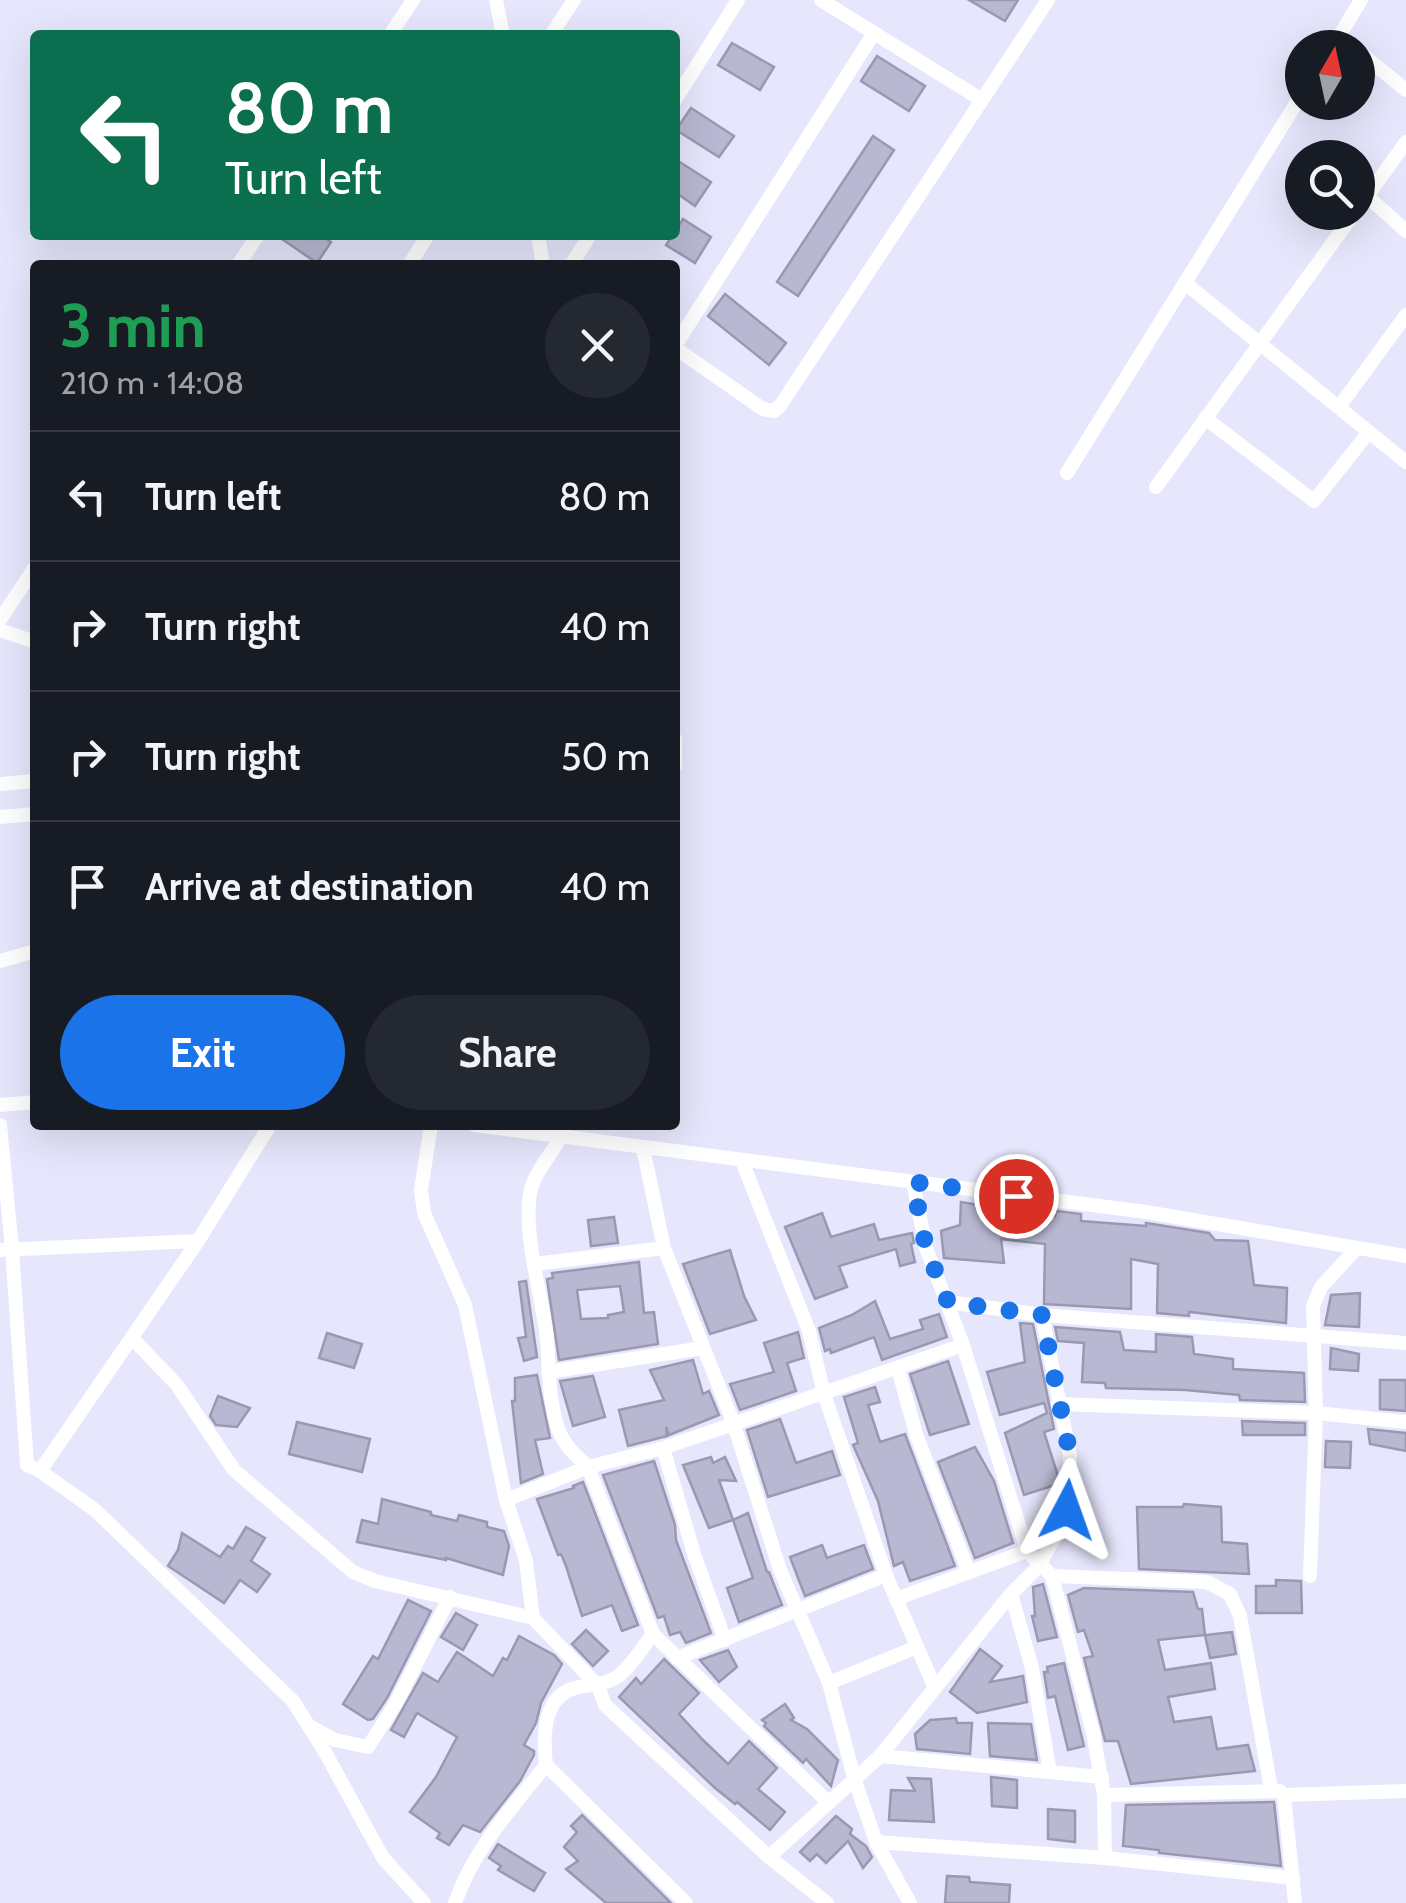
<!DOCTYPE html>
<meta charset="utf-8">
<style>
body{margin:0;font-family:Cabin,sans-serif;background:#242831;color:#f1f3f6;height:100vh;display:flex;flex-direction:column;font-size:38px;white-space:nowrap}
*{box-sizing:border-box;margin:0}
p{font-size:32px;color:#9ea1a6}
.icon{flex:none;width:55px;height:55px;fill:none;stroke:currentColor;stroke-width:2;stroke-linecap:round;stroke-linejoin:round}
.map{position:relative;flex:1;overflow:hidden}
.side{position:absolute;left:30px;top:260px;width:650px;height:870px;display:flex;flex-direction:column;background:#171b24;border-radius:10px;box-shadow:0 10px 40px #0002}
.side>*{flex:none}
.guide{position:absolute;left:30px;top:30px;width:650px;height:210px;border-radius:10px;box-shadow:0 10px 40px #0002;background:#0b6e4f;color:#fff;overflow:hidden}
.needle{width:65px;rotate:9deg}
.buttons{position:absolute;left:1285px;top:30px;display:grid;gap:20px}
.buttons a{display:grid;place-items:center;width:90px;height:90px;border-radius:50%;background:#171b24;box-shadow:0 10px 40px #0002;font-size:50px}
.pin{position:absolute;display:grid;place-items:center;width:85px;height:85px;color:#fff;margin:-42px;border:5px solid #fff;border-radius:50%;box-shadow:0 2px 10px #0007}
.me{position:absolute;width:110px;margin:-55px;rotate:4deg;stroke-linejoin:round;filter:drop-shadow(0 0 8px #0008)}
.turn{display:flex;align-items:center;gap:35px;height:210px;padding:0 30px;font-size:45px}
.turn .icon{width:130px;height:130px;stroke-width:2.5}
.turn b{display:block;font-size:70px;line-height:85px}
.round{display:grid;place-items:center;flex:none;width:105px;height:105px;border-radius:52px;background:#242831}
.headline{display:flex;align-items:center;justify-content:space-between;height:170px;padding:0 30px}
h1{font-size:60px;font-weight:700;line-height:75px;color:#1e9e55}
.action{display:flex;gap:20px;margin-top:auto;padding:20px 30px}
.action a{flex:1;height:115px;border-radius:60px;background:#1a73e8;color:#fff;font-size:40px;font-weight:700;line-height:115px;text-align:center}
.action a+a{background:#242831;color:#f1f3f6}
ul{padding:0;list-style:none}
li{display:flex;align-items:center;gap:30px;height:130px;padding:0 30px;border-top:2px solid #363941}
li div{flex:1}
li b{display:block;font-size:38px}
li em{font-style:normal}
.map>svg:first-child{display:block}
.building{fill:#b9b8d2;stroke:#9a99b2;stroke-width:2.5;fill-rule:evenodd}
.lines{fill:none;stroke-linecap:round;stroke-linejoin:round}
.street{stroke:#fff;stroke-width:14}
.route{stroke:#1a73e8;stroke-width:18;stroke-dasharray:0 32.4}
</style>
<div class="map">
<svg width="1406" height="1903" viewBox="0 0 1406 1903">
<rect width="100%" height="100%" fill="#e6e6fc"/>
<g class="building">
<polygon points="969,0 1018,0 1005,21"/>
<polygon points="732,43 774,67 760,90 718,65"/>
<polygon points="877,56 925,86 909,111 861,81"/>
<polygon points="691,108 734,136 719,157 676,130"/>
<polygon points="873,136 894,150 798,296 777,282"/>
<polygon points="675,159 711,182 695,206 675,192"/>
<polygon points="683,219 711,237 695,263 666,245"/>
<polygon points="276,235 320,235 331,242 317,263"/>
<polygon points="725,294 786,343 769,365 708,316"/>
<polygon points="978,1201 1035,1208 1055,1216 1056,1211 1081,1214 1081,1221 1146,1226 1146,1223 1209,1233 1215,1240 1248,1241 1254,1285 1287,1288 1286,1323 1189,1312 1189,1316 1157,1313 1158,1264 1131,1259 1131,1309 1044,1304 1045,1244 1001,1239 1004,1263 944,1258 941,1231 960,1225 961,1202 978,1205"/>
<polygon points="822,1213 831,1237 874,1224 879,1240 912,1233 914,1243 911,1244 915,1262 900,1266 896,1249 839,1266 847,1287 815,1299 785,1227"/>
<polygon points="614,1217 618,1243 591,1246 588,1220"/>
<polygon points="730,1250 744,1296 756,1320 710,1334 683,1264"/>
<path d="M639,1262L644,1313L654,1312L658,1344L559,1360L547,1279L553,1278L552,1273ZM620,1286L624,1312L608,1315V1318L581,1319L577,1290Z"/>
<polygon points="526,1281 537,1357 524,1361 518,1338 526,1337 519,1282"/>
<polygon points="1360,1293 1359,1327 1325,1325 1331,1295"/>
<polygon points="875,1301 890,1339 923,1329 920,1320 939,1314 947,1337 882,1360 874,1337 831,1353 830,1349 825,1351 819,1328 852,1315"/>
<polygon points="1020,1323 1033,1324 1054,1429 1044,1432 1058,1476 1058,1484 1024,1495 1005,1433 1047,1413 1044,1403 1000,1415 987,1372 1025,1362"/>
<polygon points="1055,1327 1120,1332 1124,1350 1156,1352 1156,1334 1192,1337 1194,1354 1233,1359 1233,1369 1304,1373 1305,1402 1240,1400 1239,1395 1185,1390 1106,1388 1105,1383 1082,1382 1084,1343 1058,1341"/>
<polygon points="798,1332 804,1358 787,1363 796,1391 740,1410 730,1384 774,1372 764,1343"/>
<polygon points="327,1333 362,1344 354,1368 319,1358"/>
<polygon points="1331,1348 1359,1354 1358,1371 1330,1369"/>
<polygon points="693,1360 703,1394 709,1391 719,1415 669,1435 666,1427 667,1436 628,1446 619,1410 664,1400 650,1370"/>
<polygon points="948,1361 969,1424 930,1435 910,1374"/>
<polygon points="537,1375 550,1438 535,1440 543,1474 521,1483 512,1401 515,1401 515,1378"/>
<polygon points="593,1376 605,1417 573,1426 560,1381"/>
<polygon points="1380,1380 1406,1380 1406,1411 1380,1409"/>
<polygon points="875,1387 880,1402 868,1405 880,1442 905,1434 955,1566 910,1581 903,1562 894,1566 878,1501 853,1445 858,1443 844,1397"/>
<polygon points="218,1396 250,1408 237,1427 216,1425 210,1416"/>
<polygon points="780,1419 796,1463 832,1451 840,1475 768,1497 747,1430"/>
<polygon points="1242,1421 1305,1423 1305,1435 1243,1435"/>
<polygon points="297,1422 370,1439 362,1472 289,1454"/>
<polygon points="1368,1429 1406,1433 1406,1451 1370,1444"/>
<polygon points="1326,1441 1351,1442 1350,1468 1325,1467"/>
<polygon points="975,1447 994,1481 1013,1543 975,1558 938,1462"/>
<polygon points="711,1457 713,1463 725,1457 736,1481 719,1480 733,1520 709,1528 683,1465"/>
<polygon points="654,1461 675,1525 676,1540 711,1633 686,1643 680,1632 670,1635 664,1616 658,1618 603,1475"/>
<polygon points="583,1482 638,1625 622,1631 612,1605 582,1616 566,1566 561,1554 558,1555 537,1499 574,1488 573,1486"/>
<polygon points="382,1499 431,1512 431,1515 457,1521 459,1515 487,1522 487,1527 504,1531 509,1546 503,1575 446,1558 446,1560 357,1542 362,1520 378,1524"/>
<polygon points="1184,1504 1221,1507 1222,1542 1247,1544 1249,1574 1139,1569 1137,1507 1183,1507"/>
<polygon points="748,1513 767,1572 769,1572 782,1605 739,1622 727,1588 753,1578 733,1520"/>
<polygon points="246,1527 265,1538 251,1561 270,1574 257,1592 240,1580 224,1603 168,1566 178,1550 182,1533 220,1557 228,1546 233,1549"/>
<polygon points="822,1545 827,1558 864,1545 873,1569 805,1596 790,1557"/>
<polygon points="1276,1580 1301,1581 1302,1613 1256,1613 1256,1586 1276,1586"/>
<polygon points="1043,1584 1057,1637 1038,1641 1032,1616 1035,1616 1033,1587"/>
<polygon points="1084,1588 1193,1592 1198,1609 1202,1609 1205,1635 1158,1640 1165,1670 1211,1663 1215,1689 1168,1697 1174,1722 1211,1717 1217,1749 1248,1745 1255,1771 1131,1784 1118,1741 1105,1741 1084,1658 1093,1656 1084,1630 1078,1632 1068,1595"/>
<polygon points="408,1600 431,1611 387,1698 373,1719 368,1720 343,1704 373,1656 378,1659"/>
<polygon points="456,1613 477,1625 463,1650 441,1637"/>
<polygon points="586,1630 608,1651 593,1666 572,1644"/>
<polygon points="1232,1632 1236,1654 1210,1658 1205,1635"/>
<polygon points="519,1636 554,1655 562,1664 541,1703 536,1723 524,1745 534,1751 534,1755 520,1781 480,1832 463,1825 449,1845 437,1838 440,1833 410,1812 436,1777 457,1737 417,1713 404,1737 391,1730 423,1673 438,1682 457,1652 493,1676 503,1658 507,1660"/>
<polygon points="980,1649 1002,1666 990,1682 1023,1676 1027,1702 977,1713 950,1692"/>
<polygon points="728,1650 737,1667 719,1682 700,1660"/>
<polygon points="664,1659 699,1693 679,1714 703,1740 728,1764 749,1741 777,1768 758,1789 785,1812 770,1830 737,1802 735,1804 715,1788 619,1697 636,1678 641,1684"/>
<polygon points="1064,1663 1084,1746 1068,1750 1055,1696 1048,1698 1044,1672 1048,1672 1047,1667"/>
<polygon points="785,1704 794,1718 791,1720 807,1729 838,1760 831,1786 806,1759 803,1763 764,1726 766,1723 762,1720"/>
<polygon points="956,1718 957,1723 972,1723 970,1754 917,1749 915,1734 930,1720"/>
<polygon points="988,1723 1031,1724 1037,1760 990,1756"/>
<polygon points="991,1777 1017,1780 1017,1808 992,1806"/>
<polygon points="908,1778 931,1779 934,1822 889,1820 891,1790 915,1791"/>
<polygon points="1274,1802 1281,1866 1159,1853 1159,1850 1123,1846 1126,1805"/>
<polygon points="1048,1809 1075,1811 1075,1842 1048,1839"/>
<polygon points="582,1815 671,1903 606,1903 566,1869 578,1861 564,1847 577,1832 571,1826"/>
<polygon points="836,1816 852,1829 850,1834 866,1846 872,1857 863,1868 848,1841 826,1863 817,1854 810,1861 800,1852"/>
<polygon points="498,1844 545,1873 534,1891 498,1870 501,1866 489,1858"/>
<polygon points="947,1876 969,1877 970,1882 1010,1885 1009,1903 945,1903"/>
</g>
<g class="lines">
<g class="street">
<polyline points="496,0 503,35"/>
<polyline points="821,0 982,100"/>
<polyline points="390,35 413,0"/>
<polyline points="551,35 574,0"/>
<polyline points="1332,48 1361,0"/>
<polyline points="1358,51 1406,90"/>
<polyline points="675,100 738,0"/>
<polyline points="1367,196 1406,231"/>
<polyline points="1358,209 1406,142"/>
<polyline points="538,235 543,265"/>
<polyline points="238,265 258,235"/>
<polyline points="409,265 428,235"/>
<polyline points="571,265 590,235"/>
<polyline points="1185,283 1406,462"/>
<polyline points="675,346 874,33"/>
<polyline points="675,348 763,409 774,411 780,406 1048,0"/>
<polyline points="1339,407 1406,315"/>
<polyline points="1205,418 1314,501 1369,432"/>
<polyline points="1067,473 1302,94"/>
<polyline points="1156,487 1355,212"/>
<polyline points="0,620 35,567"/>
<polyline points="0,630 35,642"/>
<polyline points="675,739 675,766"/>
<polyline points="0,784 35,781"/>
<polyline points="0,817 35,814"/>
<polyline points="0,961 35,951"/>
<polyline points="0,1105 35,1102"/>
<polyline points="0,1125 12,1249 27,1465 40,1471 95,1510 293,1701 325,1752 383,1858 424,1903"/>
<polyline points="431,1125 421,1190 424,1213 465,1305 506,1500 588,1467 663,1448 963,1345"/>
<polyline points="474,1125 1146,1212 1406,1256"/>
<path d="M566,1125C557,1152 531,1170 529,1201C526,1243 540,1289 546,1331C550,1364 547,1399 559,1431C565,1446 576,1456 588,1467L653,1634L829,1803"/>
<polyline points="643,1148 664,1248 733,1422 780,1570 829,1683 855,1781 876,1842 910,1903"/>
<polyline points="742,1161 809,1331 824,1394 886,1575 935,1688"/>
<polyline points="913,1182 926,1248 963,1345 1027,1551 1052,1576 1093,1733 1104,1795 1105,1858"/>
<polyline points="0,1250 198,1241"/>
<polyline points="535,1264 664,1248"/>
<polyline points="948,1302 1042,1315 1406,1343"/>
<polyline points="132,1338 177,1385 234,1470 353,1572 375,1581 533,1618 598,1686 605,1705 769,1857 827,1903"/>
<polyline points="898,1369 916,1434 969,1573"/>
<polyline points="548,1372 703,1348"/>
<polyline points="1058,1404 1316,1413 1406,1422"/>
<polyline points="663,1448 694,1554 725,1640"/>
<polyline points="40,1471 198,1241 270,1125"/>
<polyline points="506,1500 526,1561 533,1618"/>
<polyline points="1052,1576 1207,1582 1230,1594 1240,1616 1271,1789"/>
<polyline points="1310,1576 1316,1413 1313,1306 1321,1287 1356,1249"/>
<polyline points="1011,1594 1032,1668 1050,1772"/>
<polyline points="896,1599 1027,1551"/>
<path d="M653,1634C642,1648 631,1667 617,1677C604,1685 593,1684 579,1687C542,1694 543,1736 546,1765L686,1903"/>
<polyline points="677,1658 886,1575"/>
<polyline points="829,1683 917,1647"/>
<polyline points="311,1727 335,1740 368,1747 396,1703 450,1597"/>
<polyline points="880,1756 1102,1777"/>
<polyline points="1104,1795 1280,1791 1284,1795 1295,1903"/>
<polyline points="1284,1795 1406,1791"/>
<polyline points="876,1842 1105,1858 1293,1878"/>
<polyline points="769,1857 880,1756 1011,1594 1039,1566 1059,1529 1067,1509 1070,1455 1042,1315"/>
<path d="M455,1903C473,1850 512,1808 546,1765"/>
</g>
</g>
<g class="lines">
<polyline class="route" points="1016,1196 913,1182 926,1248 948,1302 1042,1315 1070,1455 1067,1510"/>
</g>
</svg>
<div class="buttons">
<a><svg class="needle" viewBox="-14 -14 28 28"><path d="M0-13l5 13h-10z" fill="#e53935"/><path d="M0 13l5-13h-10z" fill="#9ea1a6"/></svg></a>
<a><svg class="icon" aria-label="search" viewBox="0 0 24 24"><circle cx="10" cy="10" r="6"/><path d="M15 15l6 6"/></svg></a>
</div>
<div class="pin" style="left:1016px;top:1196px;background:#d93025"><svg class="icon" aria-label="arrive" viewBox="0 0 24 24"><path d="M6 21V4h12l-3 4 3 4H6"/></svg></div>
<svg class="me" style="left:1067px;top:1510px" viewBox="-20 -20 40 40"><path d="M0-17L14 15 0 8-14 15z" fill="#1a73e8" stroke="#fff" stroke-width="4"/></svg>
<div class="guide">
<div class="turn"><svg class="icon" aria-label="left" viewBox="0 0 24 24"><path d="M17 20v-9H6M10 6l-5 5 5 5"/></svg><div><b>80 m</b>Turn left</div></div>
</div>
<section class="side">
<div class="headline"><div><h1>3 min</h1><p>210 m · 14:08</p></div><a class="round"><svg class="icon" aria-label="close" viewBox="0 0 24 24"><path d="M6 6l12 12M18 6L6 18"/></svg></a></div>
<ul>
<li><svg class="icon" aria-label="left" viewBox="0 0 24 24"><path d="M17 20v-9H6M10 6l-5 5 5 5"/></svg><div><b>Turn left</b></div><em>80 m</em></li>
<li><svg class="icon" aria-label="right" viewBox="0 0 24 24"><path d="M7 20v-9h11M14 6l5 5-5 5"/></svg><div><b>Turn right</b></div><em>40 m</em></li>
<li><svg class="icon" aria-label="right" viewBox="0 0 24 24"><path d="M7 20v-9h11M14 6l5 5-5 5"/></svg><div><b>Turn right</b></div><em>50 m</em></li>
<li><svg class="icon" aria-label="arrive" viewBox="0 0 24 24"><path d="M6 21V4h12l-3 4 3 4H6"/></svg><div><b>Arrive at destination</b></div><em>40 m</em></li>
</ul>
<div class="action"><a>Exit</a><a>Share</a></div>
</section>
</div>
